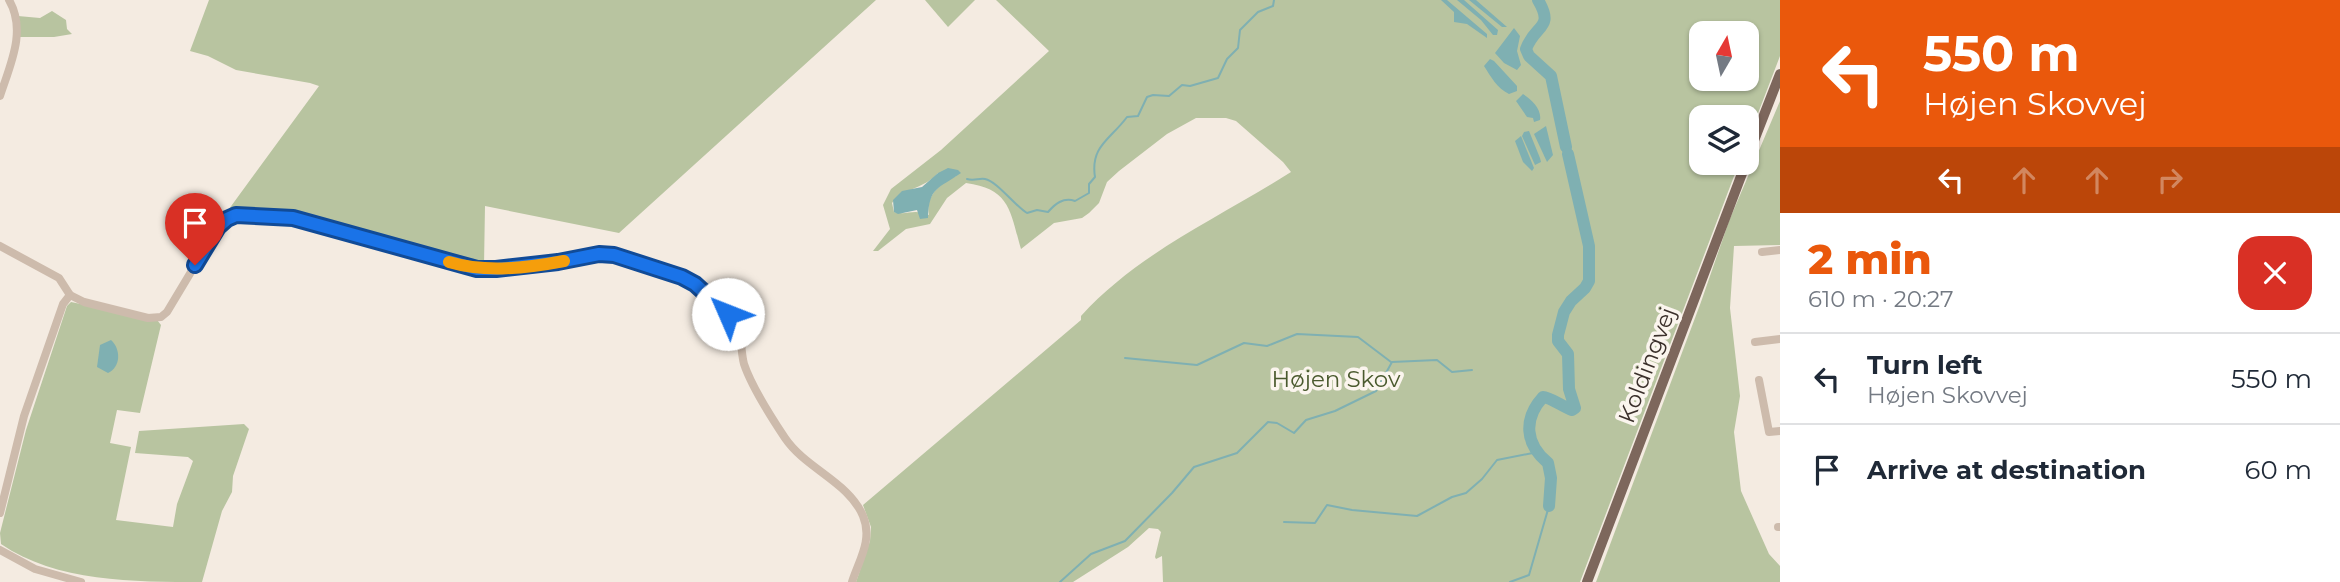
<!DOCTYPE html>
<meta charset="utf-8">
<style>
body{margin:0;font-family:Montserrat,sans-serif;background:#f2f2f3;color:#1f2937;height:100vh;display:flex;flex-direction:column;font-size:26px;white-space:nowrap}
*{box-sizing:border-box;margin:0}
p{font-size:23px;color:#747a83}
.icon{flex:none;width:38px;height:38px;fill:none;stroke:currentColor;stroke-width:2;stroke-linecap:round;stroke-linejoin:round}
.map{position:relative;flex:1;overflow:hidden}
.panel{display:flex;flex-direction:column;background:#fff;width:560px}
.panel>*{flex:none}
.top-card{background:#ea580c;color:#fff;overflow:hidden}
.needle{width:46px;rotate:9deg}
.buttons{position:absolute;left:1689px;top:21px;display:grid;gap:14px}
.buttons a{display:grid;place-items:center;width:70px;height:70px;border-radius:14px;background:#fff;box-shadow:0 2px 5px #0004;font-size:35px}
.pin{position:absolute;display:grid;place-items:center;width:60px;height:60px;color:#fff;margin:-72px -30px;border-radius:50% 50% 50% 0;rotate:-45deg;box-shadow:0 0 7px #0007}
.pin .icon{rotate:45deg}
.me{position:absolute;width:77px;margin:-38px;rotate:314deg;stroke-linejoin:round;filter:drop-shadow(0 0 5px #0008)}
.turn{display:flex;align-items:center;gap:24px;height:147px;padding:0 28px;font-size:32px}
.turn .icon{width:91px;height:91px;stroke-width:2.5}
.turn b{display:block;font-size:49px;line-height:60px}
.lanes{display:flex;align-items:center;height:66px;padding:0 28px;background:#0003;justify-content:center;gap:35px;direction:ltr}
.lanes .off{opacity:.35}
.round{display:grid;place-items:center;flex:none;width:74px;height:74px;border-radius:21px;background:#f2f2f3}
.headline{display:flex;align-items:center;justify-content:space-between;height:119px;padding:0 28px}
h1{font-size:42px;font-weight:800;line-height:52px;color:#ea580c}
ul{padding:0;list-style:none}
li{display:flex;align-items:center;gap:21px;height:91px;padding:0 28px;border-top:2px solid #e0e1e3}
li div{flex:1}
li b{display:block;font-size:26px}
li em{font-style:normal}
main{display:flex;flex:1;min-height:0}
.map>svg:first-child{display:block}
.green{fill:#b8c4a0;fill-rule:evenodd}
.water{fill:#7fb0b2}
.lines{fill:none;stroke-linecap:round;stroke-linejoin:round}
.stream{stroke:#7fb0b2;stroke-width:2}
.river{stroke:#7fb0b2;stroke-width:12}
.minor{stroke:#cdbbac;stroke-width:8}
.major{stroke:#7d675c;stroke-width:10}
.route-casing{stroke:#114b97;stroke-width:18}
.route{stroke:#1a73e8;stroke-width:12}
.slow{stroke:#f59e0b;stroke-width:12}
.labels{text-anchor:middle;dominant-baseline:central;stroke-width:7;stroke-linejoin:round;paint-order:stroke}
.street-label{font-size:23px;fill:#3b302b;stroke:#fbf5ee}
.park-label{font-size:23px;fill:#4a5a2e;stroke:#fbf5ee}
</style>
<main>
<div class="map">
<svg width="1780" height="582" viewBox="0 0 1780 582">
<rect width="100%" height="100%" fill="#f4ebe1"/>
<g class="green">
<path d="M209,0H876L619,233L485,206L484,266H475C399,243 309,208 229,209L319,86L310,83L236,70L208,56L190,51Z"/>
<polygon points="925,0 975,0 948,27"/>
<path d="M996,0H1780V56L1747,142L1746,117H1701V163H1739L1580,582H1163L1162,556L1156,559L1155,557L1161,532L1158,529L1149,528L1128,547L1073,582H856L870,541L871,527L863,505L1081,320V316C1139,252 1219,218 1291,172L1283,162L1236,121L1226,118H1196L1167,134L1119,171L1107,182L1099,203L1089,213L1082,218L1054,223L1021,249C1010,212 1011,189 966,183L947,198L930,224L906,229L878,251H873L890,229L883,205L891,189L941,150L1049,51ZM1701,33H1746V79H1701ZM938,173L956,176C940,183 925,196 929,215C912,208 908,216 894,212L892,203C906,187 924,189 938,173Z"/>
<polygon points="52,11 66,20 67,29 72,34 54,37 19,37 18,16 40,18"/>
<polygon points="1780,101 1780,245 1734,246 1730,308 1740,396 1734,432 1741,491 1769,554 1780,566 1780,582 1596,582 1701,302 1729,221"/>
<path d="M71,302L157,320L161,325L140,413L117,410L110,443L131,447L116,520L173,527L177,504L193,461L188,457L135,453L139,431L244,424L249,429L233,476L232,492L222,511L202,582C134,582 56,582 1,544L0,533L26,430L67,306Z"/>
</g>
<g class="water">
<polygon points="1441,0 1447,0 1487,34 1487,38 1467,24 1454,22 1454,12"/>
<polygon points="1457,0 1464,0 1498,30 1497,35 1493,35 1481,20"/>
<polygon points="1469,0 1476,0 1507,27 1502,27"/>
<polygon points="1514,28 1520,36 1517,51 1521,65 1517,70 1504,63 1495,53"/>
<path d="M1490,59L1494,61L1517,86V91L1509,94C1497,88 1491,77 1484,66Z"/>
<path d="M1523,94C1531,99 1542,109 1540,120L1534,122L1533,118L1527,117L1516,101Z"/>
<polygon points="1546,126 1553,155 1547,162 1534,134"/>
<polygon points="1529,131 1540,158 1541,162 1535,165 1522,136 1524,132"/>
<polygon points="1521,136 1534,168 1532,171 1523,162 1515,141"/>
<path d="M948,168L958,170L961,173C938,189 929,187 928,218L920,219L917,210L898,214L894,212L893,200L902,191L922,187L938,173Z"/>
<path d="M111,340C121,349 121,367 108,373L97,367L100,345Z"/>
</g>
<g class="lines">
<g class="stream">
<path d="M967,179C974,181 979,178 985,179C997,181 1015,206 1027,213L1037,210L1048,212C1055,204 1063,197 1075,201L1089,193V184L1095,177C1090,146 1111,139 1127,117L1138,116L1147,97L1153,95L1169,96L1182,85L1190,86L1218,78L1227,59L1238,48L1240,30L1258,12L1273,6L1274,0"/>
<polyline points="1125,358 1197,365 1244,343 1267,346 1297,334 1358,337 1391,362"/>
<polyline points="1284,522 1315,523 1327,505 1352,510 1417,516 1452,497 1466,493 1482,479 1497,460 1538,452"/>
<polyline points="1060,582 1091,554 1125,541 1172,493 1194,467 1237,453 1268,422 1277,423 1294,433 1306,420 1335,411 1376,391 1392,362 1437,360 1452,372 1472,370"/>
<polyline points="1510,582 1529,575 1549,506"/>
</g>
<g class="river">
<path d="M1538,0C1555,29 1535,24 1526,49L1529,56L1551,76L1566,147"/>
<path d="M1549,506L1551,478L1548,463C1525,444 1523,419 1543,397C1550,397 1563,407 1572,410L1575,408L1569,389L1568,354L1558,341V335L1564,312L1571,301L1585,288L1589,281V246L1568,154"/>
</g>
<g class="minor">
<path d="M0,96C10,65 27,31 9,0"/>
<path d="M0,246L59,278L70,295L84,302L148,318L161,317L167,312L218,227C223,222 228,217 235,215C243,214 253,216 261,216C327,220 388,245 451,263C500,277 548,260 597,255C619,252 673,272 693,283C709,293 729,310 737,328C742,339 741,353 744,364C751,385 773,420 785,438C806,469 849,482 863,516C873,540 859,560 852,582"/>
<polyline points="1762,252 1780,250"/>
<polyline points="1755,342 1780,339"/>
<polyline points="1759,380 1769,432 1780,431"/>
<polyline points="0,513 24,416 63,304 70,295"/>
<polyline points="1778,527 1780,527"/>
<polyline points="0,550 35,569 81,582"/>
</g>
<g class="major">
<polyline points="1746,161 1780,74"/>
<polyline points="1587,582 1746,163"/>
</g>
</g>
<g class="lines">
<g class="route-casing">
<polyline id="route" points="195,265 218,227 227,219 236,215 293,218 477,269 496,269 558,262 599,254 614,255 682,277 695,284 728,314"/>
</g>
<use href="#route" class="route"/>
<path class="slow" d="M449,262C486,273 527,268 564,261"/>
</g>
<g class="labels">
<g class="street-label">
<text transform="translate(1647 365) rotate(-69)">Koldingvej</text>
</g>
<g class="park-label">
<text x="1336" y="379">Højen Skov</text>
</g>
</g>
</svg>
<div class="buttons">
<a><svg class="needle" viewBox="-14 -14 28 28"><path d="M0-13l5 13h-10z" fill="#e53935"/><path d="M0 13l5-13h-10z" fill="#747a83"/></svg></a>
<a><svg class="icon" aria-label="layers" viewBox="0 0 24 24"><path d="M12 4l9 5-9 5-9-5zM3 14l9 5 9-5"/></svg></a>
</div>
<div class="pin" style="left:195px;top:265px;background:#d93025"><svg class="icon" aria-label="arrive" viewBox="0 0 24 24"><path d="M6 21V4h12l-3 4 3 4H6"/></svg></div>
<svg class="me" style="left:728px;top:314px" viewBox="-20 -20 40 40"><circle r="19" fill="#fff"/><path d="M0-13L10 11 0 6-10 11z" fill="#1a73e8"/></svg>
</div>
<section class="panel">
<div class="top-card">
<div class="turn"><svg class="icon" aria-label="left" viewBox="0 0 24 24"><path d="M17 20v-9H6M10 6l-5 5 5 5"/></svg><div><b>550 m</b>Højen Skovvej</div></div>
<div class="lanes"><svg class="icon" aria-label="left" viewBox="0 0 24 24"><path d="M17 20v-9H6M10 6l-5 5 5 5"/></svg><svg class="icon off" aria-label="ahead" viewBox="0 0 24 24"><path d="M12 20V5M6 11l6-6 6 6"/></svg><svg class="icon off" aria-label="ahead" viewBox="0 0 24 24"><path d="M12 20V5M6 11l6-6 6 6"/></svg><svg class="icon off" aria-label="right" viewBox="0 0 24 24"><path d="M7 20v-9h11M14 6l5 5-5 5"/></svg></div>
</div>
<div class="headline"><div><h1>2 min</h1><p>610 m · 20:27</p></div><a class="round" style="background:#d93025;color:#fff"><svg class="icon" aria-label="close" viewBox="0 0 24 24"><path d="M6 6l12 12M18 6L6 18"/></svg></a></div>
<ul>
<li><svg class="icon" aria-label="left" viewBox="0 0 24 24"><path d="M17 20v-9H6M10 6l-5 5 5 5"/></svg><div><b>Turn left</b><p>Højen Skovvej</p></div><em>550 m</em></li>
<li><svg class="icon" aria-label="arrive" viewBox="0 0 24 24"><path d="M6 21V4h12l-3 4 3 4H6"/></svg><div><b>Arrive at destination</b></div><em>60 m</em></li>
</ul>
</section>
</main>
